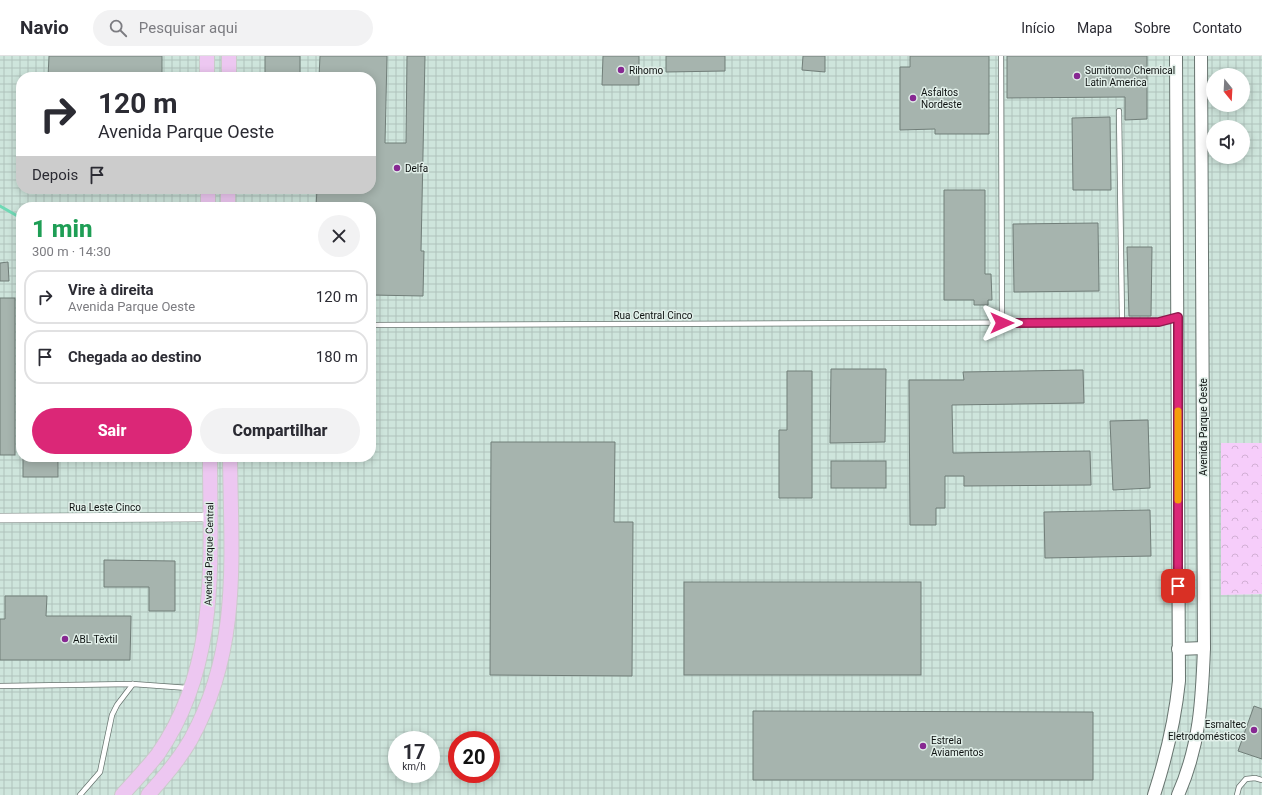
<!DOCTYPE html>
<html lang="pt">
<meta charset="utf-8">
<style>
body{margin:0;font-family:Roboto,sans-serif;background:#f2f2f3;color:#2b2b33;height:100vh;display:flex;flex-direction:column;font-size:15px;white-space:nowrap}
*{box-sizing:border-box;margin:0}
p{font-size:13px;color:#7c7c81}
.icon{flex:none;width:22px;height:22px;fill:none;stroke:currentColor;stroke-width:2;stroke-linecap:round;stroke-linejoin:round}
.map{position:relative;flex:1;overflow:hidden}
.details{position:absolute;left:16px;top:146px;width:360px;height:260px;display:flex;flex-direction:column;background:#fff;border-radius:16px;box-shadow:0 2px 10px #0003}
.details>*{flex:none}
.hud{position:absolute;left:16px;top:16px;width:360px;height:122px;border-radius:16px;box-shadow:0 2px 10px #0003;background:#fff;color:#2b2b33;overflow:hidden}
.needle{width:26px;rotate:162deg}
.controls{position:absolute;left:1206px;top:12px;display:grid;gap:8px}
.controls a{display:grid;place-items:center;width:44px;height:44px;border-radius:50%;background:#fff;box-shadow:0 2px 10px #0003;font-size:20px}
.speed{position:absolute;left:388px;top:675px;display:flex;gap:8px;font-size:20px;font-weight:700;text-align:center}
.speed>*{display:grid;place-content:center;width:52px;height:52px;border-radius:50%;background:#fff;box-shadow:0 2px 10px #0003;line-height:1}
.speed small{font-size:10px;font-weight:400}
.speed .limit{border:6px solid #d22;background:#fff;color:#111}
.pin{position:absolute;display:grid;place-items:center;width:34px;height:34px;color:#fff;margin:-17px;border-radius:8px;box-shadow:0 2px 6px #0006}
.me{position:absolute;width:44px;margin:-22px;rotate:90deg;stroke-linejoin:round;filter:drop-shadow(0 0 3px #0008)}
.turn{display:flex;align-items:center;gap:14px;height:84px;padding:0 16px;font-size:18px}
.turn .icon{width:52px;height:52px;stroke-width:2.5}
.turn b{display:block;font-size:28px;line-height:34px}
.then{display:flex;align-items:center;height:38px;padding:0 16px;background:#0003;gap:8px;font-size:15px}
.round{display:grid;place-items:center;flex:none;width:42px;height:42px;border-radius:21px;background:#f2f2f3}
.summary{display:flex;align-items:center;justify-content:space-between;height:68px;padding:0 16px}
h1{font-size:24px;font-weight:800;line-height:30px;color:#1e9e55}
.cta{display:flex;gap:8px;margin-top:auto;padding:8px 16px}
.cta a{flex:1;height:46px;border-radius:24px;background:#db2777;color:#fff;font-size:16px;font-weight:800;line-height:46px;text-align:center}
.cta a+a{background:#f2f2f3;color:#2b2b33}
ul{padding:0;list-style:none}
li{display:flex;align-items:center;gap:12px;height:54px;margin:0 8px 6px;padding:0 8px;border:2px solid #e1e1e2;border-radius:16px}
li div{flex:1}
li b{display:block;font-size:15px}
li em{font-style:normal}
header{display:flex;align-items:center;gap:24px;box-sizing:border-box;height:56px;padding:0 20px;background:#fff;border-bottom:1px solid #e1e1e2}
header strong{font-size:19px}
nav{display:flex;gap:22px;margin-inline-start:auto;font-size:14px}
.search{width:280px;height:36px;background:#f2f2f3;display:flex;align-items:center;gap:10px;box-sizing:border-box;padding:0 14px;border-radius:22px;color:#7c7c81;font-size:15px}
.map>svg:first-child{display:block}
.industrial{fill:url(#industrial-grid);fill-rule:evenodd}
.forest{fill:url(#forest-crowns)}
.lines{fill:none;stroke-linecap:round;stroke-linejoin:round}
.stream{stroke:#6fd9b5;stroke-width:3}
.building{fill:#a6b4ae;stroke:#717e79}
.lane-casing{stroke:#687570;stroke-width:6}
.street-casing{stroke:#687570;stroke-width:10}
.secondary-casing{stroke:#687570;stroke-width:14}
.primary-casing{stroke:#cacbca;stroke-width:16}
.lane{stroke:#fff;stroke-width:4.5}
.street{stroke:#fff;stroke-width:9}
.secondary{stroke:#fff;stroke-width:12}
.primary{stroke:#edc7f1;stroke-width:14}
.route-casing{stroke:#8e194d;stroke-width:10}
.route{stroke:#db2777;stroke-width:7}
.slow{stroke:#f59e0b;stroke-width:7}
.poi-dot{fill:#872892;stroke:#e1efe9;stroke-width:1.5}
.labels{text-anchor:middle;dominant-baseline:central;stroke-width:3;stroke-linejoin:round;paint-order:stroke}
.poi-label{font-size:10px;fill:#0d1110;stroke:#e1efe9;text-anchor:start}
.street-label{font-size:10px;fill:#0d1110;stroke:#e1efe9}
</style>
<header>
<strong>Navio</strong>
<div class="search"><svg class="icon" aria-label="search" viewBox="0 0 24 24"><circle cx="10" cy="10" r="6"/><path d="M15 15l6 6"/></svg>Pesquisar aqui</div>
<nav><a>Início</a><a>Mapa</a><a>Sobre</a><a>Contato</a></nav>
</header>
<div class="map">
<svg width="1262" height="739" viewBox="0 0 1262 739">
<defs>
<pattern id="industrial-grid" width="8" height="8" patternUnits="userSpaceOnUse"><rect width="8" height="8" fill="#cee5dc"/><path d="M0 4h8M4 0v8" fill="none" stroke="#b0c3bc"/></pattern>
<pattern id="forest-crowns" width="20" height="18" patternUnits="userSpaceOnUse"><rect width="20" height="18" fill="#f6cdfa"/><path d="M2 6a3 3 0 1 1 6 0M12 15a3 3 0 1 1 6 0" fill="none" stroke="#d2afd5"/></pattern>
</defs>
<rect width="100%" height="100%" fill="#e1efe9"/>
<path class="industrial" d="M0,0H1262V739H0ZM1213,19H1243V49H1213ZM21,21H371V133H21ZM1213,71H1243V101H1213ZM21,151H371V401H21ZM397,684H431V718H397ZM457,684H491V718H457Z"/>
<polygon class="forest" points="1221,387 1262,387 1262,538 1221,539"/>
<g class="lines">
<polyline class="stream" points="0,150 21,162"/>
</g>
<g class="building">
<polygon points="49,0 162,0 162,21 48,21"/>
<rect x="265" y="0" width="35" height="21"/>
<polygon points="320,0 387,0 385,87 406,87 407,0 425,0 421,195 424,195 423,240 371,239 371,151 316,151 317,133 371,133 371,21 319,21"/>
<polygon points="603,0 639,0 639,29 602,29"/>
<polygon points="666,0 725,0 725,15 666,16"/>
<polygon points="803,0 825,0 825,16 802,14"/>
<polygon points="910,0 989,0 989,78 935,78 935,73 900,74 900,11 910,11"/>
<polygon points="1007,0 1147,0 1147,63 1125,64 1125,41 1007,42"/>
<polygon points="1110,61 1111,134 1073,134 1072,62"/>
<polygon points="944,134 985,134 985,218 991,218 992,244 988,244 988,249 974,249 974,244 944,244"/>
<polygon points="1098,167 1099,235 1014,236 1013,168"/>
<polygon points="1127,191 1152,191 1151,260 1129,260"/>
<polygon points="8,206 9,225 0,225 0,207"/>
<rect x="0" y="242" width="15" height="157"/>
<polygon points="831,313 886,313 885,386 830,387"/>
<polygon points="1083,314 1084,347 952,349 953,397 1090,395 1091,429 964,430 964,420 945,420 945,452 936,452 936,469 910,469 909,324 964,324 963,316"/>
<polygon points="787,315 812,315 812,442 779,442 779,374 787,374"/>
<polygon points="1148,364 1150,432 1113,434 1110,365"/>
<polygon points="491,386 615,386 614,466 633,466 632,620 490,619"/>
<rect x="23" y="401" width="35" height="20"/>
<rect x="831" y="405" width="55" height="27"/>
<polygon points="1150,454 1151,500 1045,502 1044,456"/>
<polygon points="104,504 175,505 175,555 149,555 149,531 104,531"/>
<rect x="684" y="526" width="237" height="93"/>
<polygon points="5,540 47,540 46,560 131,560 130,604 0,604 0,563 5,563"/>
<polygon points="1254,650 1262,653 1262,703 1238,695"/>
<polygon points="753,655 1093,656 1093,724 753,724"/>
</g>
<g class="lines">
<g class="lane-casing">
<g id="lane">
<polyline points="1001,0 1002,267"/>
<polyline points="1119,55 1122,266"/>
<polyline points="371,269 1159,266 1176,261"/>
<polyline points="0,630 133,628 188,632"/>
<polyline points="80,739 100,716 112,659 117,649 133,628"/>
<polyline points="1237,739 1239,731 1246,723 1255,722 1262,724"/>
</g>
</g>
<g class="street-casing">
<polyline id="street" points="0,462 210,461"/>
</g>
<g class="secondary-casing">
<g id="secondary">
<polyline points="1178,593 1204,592"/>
<path d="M1154,739C1166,702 1175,664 1179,625L1176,0"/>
<path d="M1178,739C1200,689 1202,645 1204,592L1201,0"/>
</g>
</g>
<g class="primary-casing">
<g id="primary">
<polyline points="207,0 207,21"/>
<polyline points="229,21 229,0"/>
<polyline points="208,133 208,151"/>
<polyline points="228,151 228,133"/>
<path d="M122,739C134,726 147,712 158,698C220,609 210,503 210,401"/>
<path d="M148,739C164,721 179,704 191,683C241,592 231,501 230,401"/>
</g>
</g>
<use href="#lane" class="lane"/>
<use href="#street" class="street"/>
<use href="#secondary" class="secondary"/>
<use href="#primary" class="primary"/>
</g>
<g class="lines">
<g class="route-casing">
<polyline id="route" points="1002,267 1159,266 1178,261 1178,530"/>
</g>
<use href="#route" class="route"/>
<polyline class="slow" points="1178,355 1178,444"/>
</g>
<g class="poi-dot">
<circle cx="621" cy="14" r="4"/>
<circle cx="1077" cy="20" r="4"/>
<circle cx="913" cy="42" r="4"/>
<circle cx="397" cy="112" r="4"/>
<circle cx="65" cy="583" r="4"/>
<circle cx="1254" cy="674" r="4"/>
<circle cx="923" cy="690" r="4"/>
</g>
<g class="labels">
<g class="poi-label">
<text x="629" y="14">Rihomo</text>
<text x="1085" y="14">Sumitomo Chemical<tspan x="1085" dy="12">Latin America</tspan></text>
<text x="921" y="36">Asfaltos<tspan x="921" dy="12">Nordeste</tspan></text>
<text x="405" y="112">Delfa</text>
<text x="73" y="583">ABL Têxtil</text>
<text x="1246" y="668" text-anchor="end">Esmaltec<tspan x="1246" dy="12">Eletrodomésticos</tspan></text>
<text x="931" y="684">Estrela<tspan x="931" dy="12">Aviamentos</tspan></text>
</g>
<g class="street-label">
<text x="653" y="259">Rua Central Cinco</text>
<text transform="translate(1203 371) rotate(-90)">Avenida Parque Oeste</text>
<text x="105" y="451">Rua Leste Cinco</text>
<text transform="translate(209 498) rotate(-89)">Avenida Parque Central</text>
</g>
</g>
</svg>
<div class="controls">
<a><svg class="needle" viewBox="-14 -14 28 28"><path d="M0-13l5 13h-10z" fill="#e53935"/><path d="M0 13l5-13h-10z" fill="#7c7c81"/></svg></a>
<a><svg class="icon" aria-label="sound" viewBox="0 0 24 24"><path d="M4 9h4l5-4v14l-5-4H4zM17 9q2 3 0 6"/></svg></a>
</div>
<div class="speed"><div>17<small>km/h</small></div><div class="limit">20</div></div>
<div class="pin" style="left:1178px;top:530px;background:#d93025"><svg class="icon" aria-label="arrive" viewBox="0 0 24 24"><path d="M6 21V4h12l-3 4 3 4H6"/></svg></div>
<svg class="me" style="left:1002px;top:267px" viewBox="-20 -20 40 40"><path d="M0-17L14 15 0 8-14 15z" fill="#db2777" stroke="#fff" stroke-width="4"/></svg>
<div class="hud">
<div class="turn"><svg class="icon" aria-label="right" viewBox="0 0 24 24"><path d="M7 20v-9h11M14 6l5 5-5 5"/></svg><div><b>120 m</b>Avenida Parque Oeste</div></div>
<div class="then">Depois<svg class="icon" aria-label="arrive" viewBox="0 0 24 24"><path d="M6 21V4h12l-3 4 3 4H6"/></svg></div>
</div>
<section class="details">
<div class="summary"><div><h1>1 min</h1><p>300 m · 14:30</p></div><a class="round"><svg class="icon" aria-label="close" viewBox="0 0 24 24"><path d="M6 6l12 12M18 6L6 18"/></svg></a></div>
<ul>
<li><svg class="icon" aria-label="right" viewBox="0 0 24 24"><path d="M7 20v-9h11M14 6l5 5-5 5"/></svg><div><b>Vire à direita</b><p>Avenida Parque Oeste</p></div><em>120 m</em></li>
<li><svg class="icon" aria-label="arrive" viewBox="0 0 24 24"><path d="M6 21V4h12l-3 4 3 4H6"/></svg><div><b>Chegada ao destino</b></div><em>180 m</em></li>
</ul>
<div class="cta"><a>Sair</a><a>Compartilhar</a></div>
</section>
</div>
